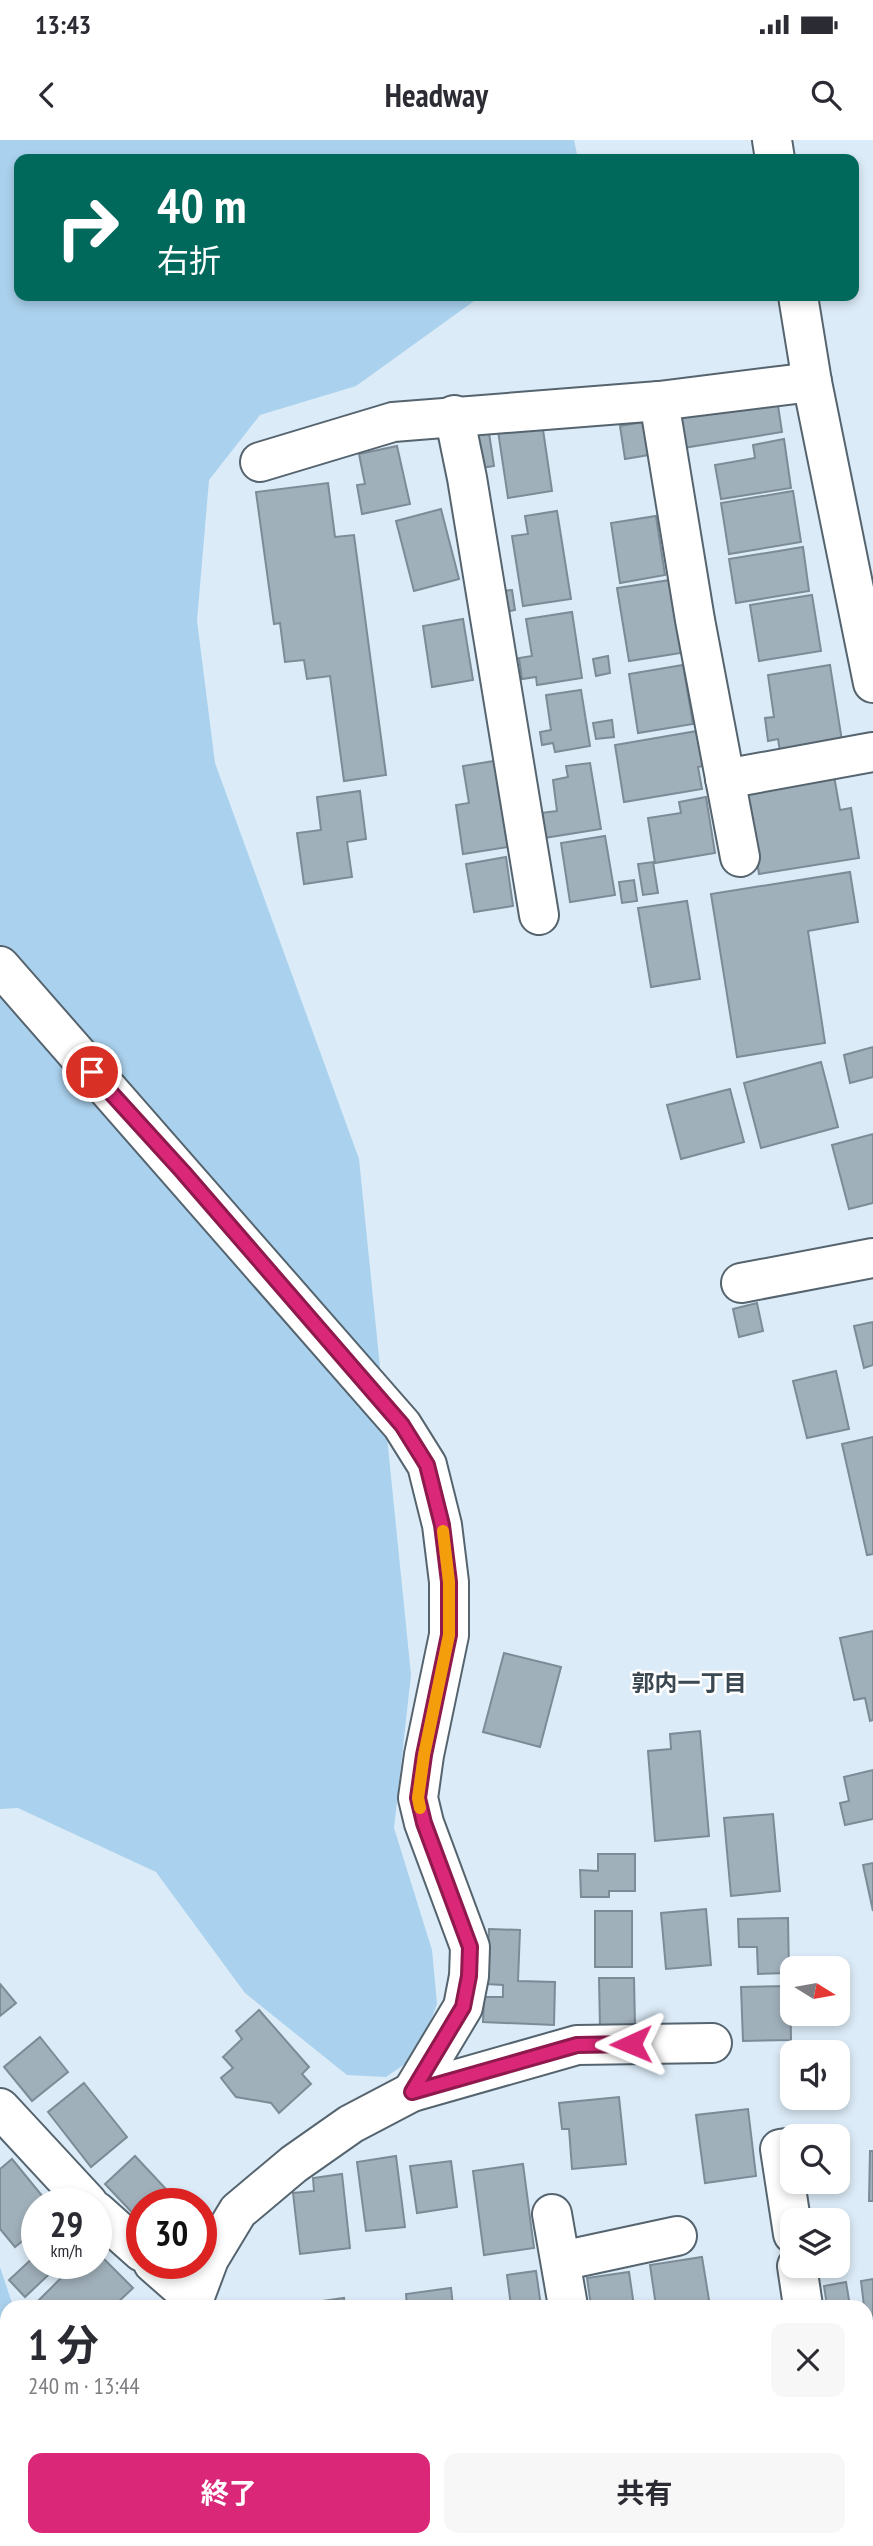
<!DOCTYPE html>
<html lang="ja">
<meta charset="utf-8">
<style>
body{margin:0;font-family:"PT Sans Narrow","Noto Sans JP",sans-serif;background:#f7f7f7;color:#2b2b33;height:100vh;display:flex;flex-direction:column;font-size:26px;white-space:nowrap}
*{box-sizing:border-box;margin:0}
p{font-size:23px;color:#7c7c81}
.icon{flex:none;width:38px;height:38px;fill:none;stroke:currentColor;stroke-width:2;stroke-linecap:round;stroke-linejoin:round}
.map{position:relative;flex:1;overflow:hidden}
.side{position:absolute;left:0px;top:2160px;width:873px;height:247px;display:flex;flex-direction:column;background:#fff;border-radius:21px 21px 0 0;box-shadow:0 4px 10px #0003}
.side>*{flex:none}
.hud{position:absolute;left:14px;top:14px;width:845px;height:147px;border-radius:14px;box-shadow:0 4px 10px #0003;background:#00695c;color:#fff;overflow:hidden}
.needle{width:46px;rotate:101deg}
.fabs{position:absolute;left:780px;top:1816px;display:grid;gap:14px}
.fabs a{display:grid;place-items:center;width:70px;height:70px;border-radius:14px;background:#fff;box-shadow:0 4px 10px #0003;font-size:35px}
.speed{position:absolute;left:21px;top:2048px;display:flex;gap:14px;font-size:35px;font-weight:700;text-align:center}
.speed>*{display:grid;place-content:center;width:91px;height:91px;border-radius:50%;background:#fff;box-shadow:0 4px 10px #0003;line-height:1}
.speed small{font-size:18px;font-weight:400}
.speed .limit{border:10px solid #d22;background:#fff;color:#111}
.pin{position:absolute;display:grid;place-items:center;width:60px;height:60px;color:#fff;margin:-30px;border:4px solid #fff;border-radius:50%;box-shadow:0 2px 7px #0007}
.me{position:absolute;width:77px;margin:-38px;rotate:269deg;stroke-linejoin:round;filter:drop-shadow(0 0 5px #0008)}
.turn{display:flex;align-items:center;gap:24px;height:147px;padding:0 28px;font-size:32px}
.turn .icon{width:91px;height:91px;stroke-width:2.5}
.turn b{display:block;font-size:49px;line-height:60px}
.round{display:grid;place-items:center;flex:none;width:74px;height:74px;border-radius:14px;background:#f7f7f7}
.headline{display:flex;align-items:center;justify-content:space-between;height:119px;padding:0 28px}
h1{font-size:42px;font-weight:700;line-height:52px}
.cta{display:flex;gap:14px;margin-top:auto;padding:14px 28px}
.cta a{flex:1;height:80px;border-radius:14px;background:#db2777;color:#fff;font-size:28px;font-weight:700;line-height:80px;text-align:center}
.cta a+a{background:#f7f7f7;color:#2b2b33}
.status{display:flex;justify-content:space-between;align-items:center;height:49px;padding:0 35px;background:#fff;direction:ltr}
.status svg{height:19px;fill:currentColor}
header{display:flex;justify-content:space-between;align-items:center;height:91px;padding:0 28px;background:#fff;font-size:32px;font-weight:700}
.map>svg:first-child{display:block}
.green{fill:#aad1ed}
.building{fill:#a0b0bb;stroke:#7c8b96;stroke-width:2}
.lines{fill:none;stroke-linecap:round;stroke-linejoin:round}
.minor-casing{stroke:#55646e;stroke-width:42}
.minor{stroke:#fff;stroke-width:38}
.route-casing{stroke:#8e194d;stroke-width:18}
.route{stroke:#db2777;stroke-width:12}
.slow{stroke:#f59e0b;stroke-width:12}
.labels{text-anchor:middle;dominant-baseline:central;stroke-width:5;stroke-linejoin:round;paint-order:stroke}
.neighbourhood-label{font-size:23px;font-weight:bold;fill:#3a4852;stroke:#fff}
</style>
<div class="status"><b>13:43</b><svg viewBox="0 0 49 12"><path d="M0 12V9h3v3zM5 12V6h3v6zM10 12V3h3v9zM15 12V0h3v12zM26 1h20v11H26zM47 4h2v5h-2z"/></svg></div>
<header><svg class="icon" aria-label="back" viewBox="0 0 24 24"><path d="M15 5l-7 7 7 7"/></svg>Headway<svg class="icon" aria-label="search" viewBox="0 0 24 24"><circle cx="10" cy="10" r="6"/><path d="M15 15l6 6"/></svg></header>
<div class="map">
<svg width="873" height="2406" viewBox="0 0 873 2406">
<rect width="100%" height="100%" fill="#dbebf7"/>
<g class="green">
<polygon points="0,0 574,0 578,19 19,19 19,156 481,156 356,246 260,275 209,340 197,481 215,623 359,1019 411,1535 394,1688 432,1810 437,1864 418,1915 386,1937 347,1935 245,1853 156,1732 18,1668 0,1669"/>
<polygon points="0,2127 13,2166 7,2166 7,2326 0,2326"/>
</g>
<g class="building">
<polygon points="777,259 782,292 683,308 677,275"/>
<polygon points="650,281 655,314 625,319 620,286"/>
<polygon points="542,283 552,351 508,358 498,291"/>
<polygon points="489,293 494,326 481,328 476,294"/>
<polygon points="784,299 791,348 721,359 715,325 755,318 753,305"/>
<polygon points="397,306 410,364 362,374 357,345 365,344 359,314"/>
<polygon points="328,343 335,397 354,395 386,635 344,641 330,536 307,539 304,520 285,522 280,483 274,484 256,352"/>
<polygon points="793,351 801,402 729,414 721,363"/>
<polygon points="441,369 459,439 414,451 396,381"/>
<polygon points="557,371 571,459 523,466 512,396 528,394 525,376"/>
<polygon points="656,376 665,435 620,443 611,383"/>
<polygon points="803,407 809,451 736,463 729,419"/>
<polygon points="670,440 681,513 629,521 617,448"/>
<polygon points="512,450 515,470 505,472 501,451"/>
<polygon points="812,455 821,511 759,521 750,465"/>
<polygon points="572,472 582,538 537,545 536,537 522,539 519,518 532,516 526,479"/>
<polygon points="463,479 473,540 432,547 423,486"/>
<polygon points="608,516 610,533 596,536 593,519"/>
<polygon points="683,525 693,584 638,593 629,534"/>
<polygon points="830,525 842,601 780,611 778,599 768,601 765,578 774,577 768,535"/>
<polygon points="581,550 590,606 555,612 553,603 542,605 540,592 551,590 546,555"/>
<polygon points="612,580 614,597 596,599 593,583"/>
<polygon points="697,591 703,626 698,627 702,649 624,662 615,605"/>
<polygon points="494,621 508,707 463,714 456,665 469,663 463,626"/>
<polygon points="590,623 601,689 544,698 540,673 557,671 553,640 568,637 566,626"/>
<polygon points="834,636 840,670 851,668 859,718 759,734 746,651"/>
<polygon points="360,651 366,699 347,702 352,737 304,744 297,693 321,690 317,657"/>
<polygon points="706,657 715,713 655,723 648,678 681,673 679,662"/>
<polygon points="605,696 615,755 570,762 561,703"/>
<polygon points="506,717 513,766 474,772 466,724"/>
<polygon points="653,722 658,753 643,755 638,724"/>
<polygon points="850,732 858,782 808,791 825,903 737,917 711,754"/>
<polygon points="634,740 637,761 622,763 619,742"/>
<polygon points="687,761 700,839 651,847 638,768"/>
<polygon points="873,907 873,937 850,943 844,915"/>
<polygon points="821,922 838,987 761,1008 744,943"/>
<polygon points="730,949 744,1002 681,1019 667,965"/>
<polygon points="873,994 873,1063 849,1069 832,1005"/>
<polygon points="757,1163 763,1191 739,1197 733,1169"/>
<polygon points="873,1182 873,1225 864,1228 854,1186"/>
<polygon points="836,1231 849,1289 807,1298 793,1241"/>
<polygon points="873,1297 873,1414 867,1415 842,1304"/>
<polygon points="873,1491 873,1580 870,1581 865,1558 854,1560 840,1498"/>
<polygon points="504,1513 561,1527 540,1607 483,1592"/>
<polygon points="700,1591 709,1696 655,1701 648,1611 671,1609 670,1594"/>
<polygon points="873,1630 873,1679 845,1685 840,1663 849,1661 844,1637"/>
<polygon points="773,1674 780,1751 731,1756 724,1678"/>
<polygon points="598,1714 635,1714 635,1751 609,1751 609,1757 581,1757 580,1730 598,1731"/>
<polygon points="873,1723 873,1771 863,1725"/>
<polygon points="706,1769 711,1825 666,1829 661,1773"/>
<rect x="595" y="1771" width="37" height="56"/>
<polygon points="788,1778 789,1833 758,1834 757,1807 739,1807 738,1779"/>
<polygon points="489,1789 520,1790 518,1841 555,1842 554,1885 483,1882 484,1857 503,1857 503,1845 487,1844"/>
<polygon points="599,1838 634,1838 635,1887 600,1887"/>
<polygon points="0,1844 16,1863 0,1876"/>
<polygon points="790,1846 791,1900 743,1901 741,1847"/>
<polygon points="259,1870 309,1927 302,1934 311,1944 279,1973 271,1963 236,1957 221,1938 233,1928 223,1917 242,1899 236,1891"/>
<polygon points="40,1897 68,1932 32,1961 4,1927"/>
<polygon points="84,1943 127,1997 91,2027 48,1972"/>
<polygon points="619,1957 626,2024 572,2029 569,1989 562,1989 559,1963"/>
<polygon points="748,1969 756,2036 705,2043 696,1975"/>
<polygon points="870,2011 873,2011 873,2061 869,2061"/>
<polygon points="135,2016 179,2063 142,2063 142,2083 105,2044"/>
<polygon points="396,2016 405,2087 366,2091 357,2022"/>
<polygon points="12,2019 48,2063 37,2063 37,2089 15,2107 0,2089 0,2029"/>
<polygon points="451,2021 457,2067 417,2073 410,2026"/>
<polygon points="523,2024 534,2108 484,2115 473,2031"/>
<polygon points="342,2034 350,2108 300,2114 293,2053 314,2051 313,2038"/>
<polygon points="96,2111 133,2148 114,2166 40,2166 36,2163 76,2123 96,2123"/>
<polygon points="37,2114 37,2123 61,2123 25,2157 9,2140"/>
<polygon points="702,2117 710,2166 656,2166 650,2125"/>
<polygon points="536,2131 541,2166 511,2166 507,2135"/>
<polygon points="629,2132 634,2166 591,2166 587,2138"/>
<polygon points="873,2139 873,2186 867,2187 866,2166 864,2166 861,2141"/>
<polygon points="846,2142 850,2166 827,2166 824,2146"/>
<polygon points="451,2148 453,2166 407,2166 406,2154"/>
<polygon points="344,2158 345,2166 301,2166 301,2164"/>
<polygon points="873,2257 873,2340 866,2341 866,2258"/>
<polygon points="7,2343 7,2382 3,2382 0,2344"/>
<polygon points="256,2399 311,2399 303,2406 248,2406"/>
<polygon points="336,2399 384,2399 351,2406 337,2406"/>
<polygon points="421,2399 461,2399 462,2406 422,2406"/>
<polygon points="477,2399 532,2399 534,2406 478,2406"/>
<polygon points="603,2399 648,2399 649,2406 604,2406"/>
</g>
<g class="lines">
<g class="minor-casing">
<g id="minor">
<polyline points="772,0 775,19"/>
<polyline points="798,156 812,242 873,543"/>
<polyline points="659,261 695,480 740,717"/>
<polyline points="454,275 467,338 539,775"/>
<polyline points="260,322 393,282 659,261 812,242"/>
<polyline points="725,639 873,612"/>
<polyline points="0,826 402,1285 427,1325 442,1385 449,1442 449,1495 424,1615 418,1658 424,1683 470,1807 469,1836 463,1867 412,1952"/>
<polyline points="741,1143 873,1118"/>
<polyline points="0,1968 88,2063"/>
<polyline points="793,2007 780,2009 793,2094"/>
<polyline points="96,2071 142,2112"/>
<polyline points="552,2074 568,2166"/>
<polyline points="561,2121 677,2096"/>
<polyline points="153,2123 194,2159"/>
<polyline points="797,2126 803,2166"/>
<polyline points="194,2166 194,2159 209,2119 238,2071 294,2024 351,1984 412,1952 577,1905 712,1903"/>
<polyline points="866,2247 873,2246"/>
<polyline points="704,2399 705,2406"/>
<polyline points="175,2406 181,2399"/>
</g>
</g>
<use href="#minor" class="minor"/>
</g>
<g class="lines">
<g class="route-casing">
<polyline id="route" points="92,932 183,1032 402,1285 427,1325 442,1385 449,1442 449,1495 424,1615 418,1658 424,1683 470,1807 469,1836 463,1867 412,1952 577,1905 631,1904"/>
</g>
<use href="#route" class="route"/>
<polyline class="slow" points="420,1668 418,1658 424,1615 449,1495 449,1442 443,1391"/>
</g>
<g class="labels">
<g class="neighbourhood-label">
<text x="689" y="1542">郭内一丁目</text>
</g>
</g>
</svg>
<div class="fabs">
<a><svg class="needle" viewBox="-14 -14 28 28"><path d="M0-13l5 13h-10z" fill="#e53935"/><path d="M0 13l5-13h-10z" fill="#7c7c81"/></svg></a>
<a><svg class="icon" aria-label="sound" viewBox="0 0 24 24"><path d="M4 9h4l5-4v14l-5-4H4zM17 9q2 3 0 6"/></svg></a>
<a><svg class="icon" aria-label="search" viewBox="0 0 24 24"><circle cx="10" cy="10" r="6"/><path d="M15 15l6 6"/></svg></a>
<a><svg class="icon" aria-label="layers" viewBox="0 0 24 24"><path d="M12 4l9 5-9 5-9-5zM3 14l9 5 9-5"/></svg></a>
</div>
<div class="speed"><div>29<small>km/h</small></div><div class="limit">30</div></div>
<div class="pin" style="left:92px;top:932px;background:#d93025"><svg class="icon" aria-label="arrive" viewBox="0 0 24 24"><path d="M6 21V4h12l-3 4 3 4H6"/></svg></div>
<svg class="me" style="left:631px;top:1904px" viewBox="-20 -20 40 40"><path d="M0-17L14 15 0 8-14 15z" fill="#db2777" stroke="#fff" stroke-width="4"/></svg>
<div class="hud">
<div class="turn"><svg class="icon" aria-label="right" viewBox="0 0 24 24"><path d="M7 20v-9h11M14 6l5 5-5 5"/></svg><div><b>40 m</b>右折</div></div>
</div>
<section class="side">
<div class="headline"><div><h1>1 分</h1><p>240 m · 13:44</p></div><a class="round"><svg class="icon" aria-label="close" viewBox="0 0 24 24"><path d="M6 6l12 12M18 6L6 18"/></svg></a></div>
<div class="cta"><a>終了</a><a>共有</a></div>
</section>
</div>
